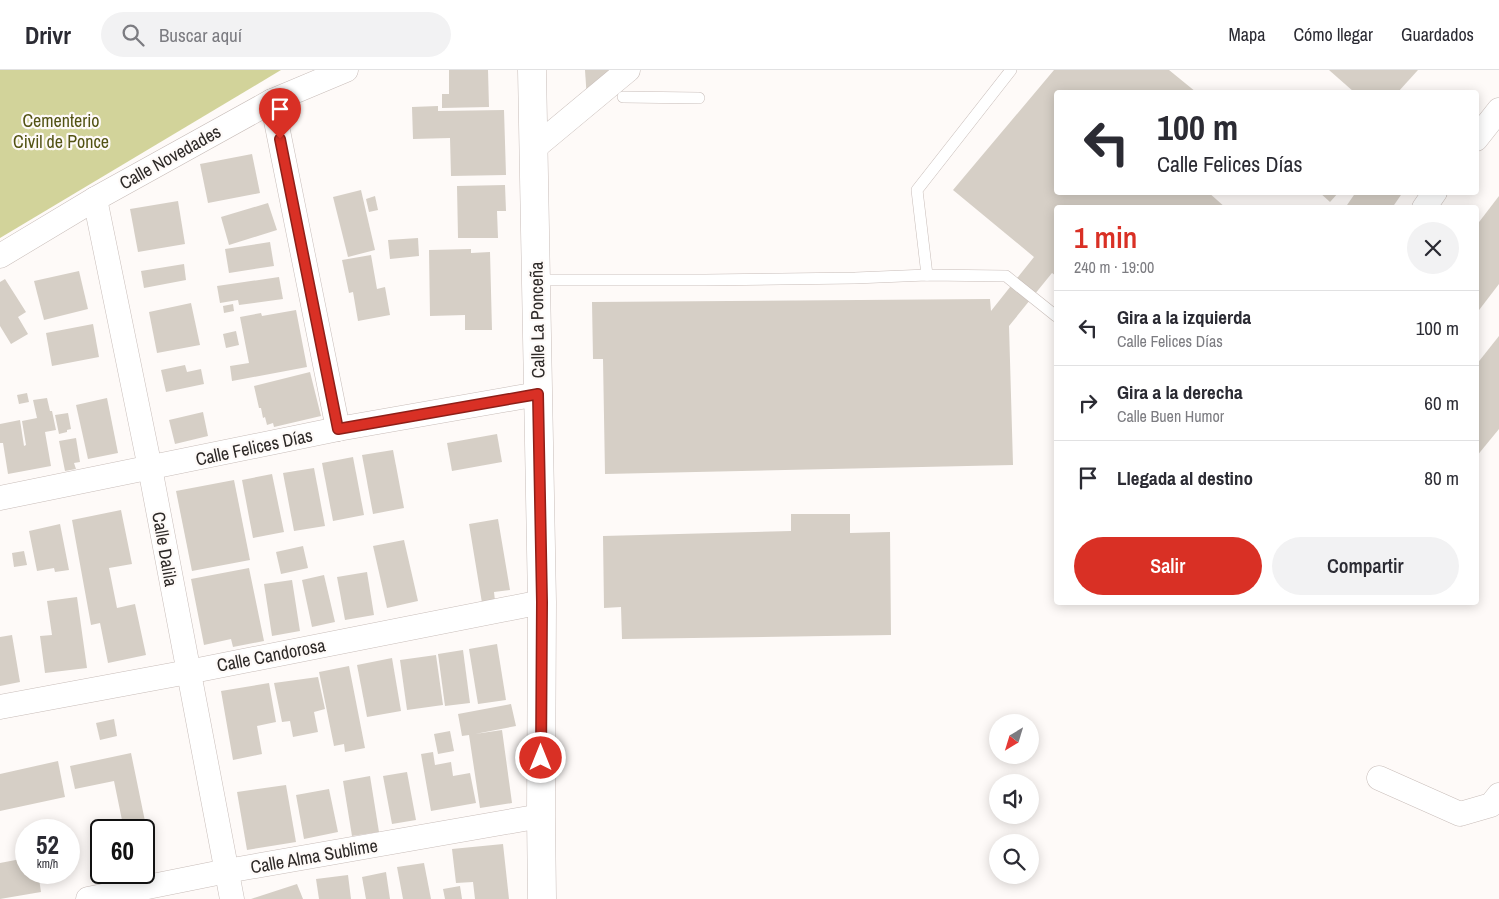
<!DOCTYPE html>
<html lang="es">
<meta charset="utf-8">
<style>
body{margin:0;font-family:"Archivo Narrow",sans-serif;background:#f2f2f3;color:#2b2b33;height:100vh;display:flex;flex-direction:column;font-size:19px;white-space:nowrap}
*{box-sizing:border-box;margin:0}
p{font-size:16px;color:#7c7c81}
.icon{flex:none;width:28px;height:28px;fill:none;stroke:currentColor;stroke-width:2;stroke-linecap:round;stroke-linejoin:round}
.map{position:relative;flex:1;overflow:hidden}
.sheet{position:absolute;left:1054px;top:135px;width:425px;height:400px;display:flex;flex-direction:column;background:#fff;border-radius:5px;box-shadow:0 2px 12px #0003}
.sheet>*{flex:none}
.banner{position:absolute;left:1054px;top:20px;width:425px;height:105px;border-radius:5px;box-shadow:0 2px 12px #0003;background:#fff;color:#2b2b33;overflow:hidden}
.needle{width:32px;rotate:218deg}
.tools{position:absolute;left:989px;top:644px;display:grid;gap:10px}
.tools a{display:grid;place-items:center;width:50px;height:50px;border-radius:50%;background:#fff;box-shadow:0 2px 12px #0003;font-size:25px}
.speed{position:absolute;left:15px;top:749px;display:flex;gap:10px;font-size:25px;font-weight:700;text-align:center}
.speed>*{display:grid;place-content:center;width:65px;height:65px;border-radius:50%;background:#fff;box-shadow:0 2px 12px #0003;line-height:1}
.speed small{font-size:12px;font-weight:400}
.speed .limit{border:2px solid #111;border-radius:8px;background:#fff;color:#111}
.pin{position:absolute;display:grid;place-items:center;width:42px;height:42px;color:#fff;margin:-51px -21px;border-radius:50% 50% 50% 0;rotate:-45deg;box-shadow:0 0 5px #0007}
.pin .icon{rotate:45deg}
.me{position:absolute;width:55px;margin:-28px;rotate:0deg;stroke-linejoin:round;filter:drop-shadow(0 0 4px #0008)}
.turn{display:flex;align-items:center;gap:18px;height:105px;padding:0 20px;font-size:22px}
.turn .icon{width:65px;height:65px;stroke-width:2.5}
.turn b{display:block;font-size:35px;line-height:42px}
.round{display:grid;place-items:center;flex:none;width:52px;height:52px;border-radius:26px;background:#f2f2f3}
.summary{display:flex;align-items:center;justify-content:space-between;height:85px;padding:0 20px}
h1{font-size:30px;font-weight:600;line-height:38px;color:#d93025}
.cta{display:flex;gap:10px;margin-top:auto;padding:10px 20px}
.cta a{flex:1;height:58px;border-radius:30px;background:#d93025;color:#fff;font-size:20px;font-weight:600;line-height:58px;text-align:center}
.cta a+a{background:#f2f2f3;color:#2b2b33}
ul{padding:0;list-style:none}
li{display:flex;align-items:center;gap:15px;height:75px;padding:0 20px;border-top:1px solid #e1e1e2}
li div{flex:1}
li b{display:block;font-size:19px}
li em{font-style:normal}
header{display:flex;align-items:center;gap:30px;box-sizing:border-box;height:70px;padding:0 25px;background:#fff;border-bottom:1px solid #e1e1e2}
header strong{font-size:24px}
nav{display:flex;gap:28px;margin-inline-start:auto;font-size:18px}
.search{width:350px;height:45px;background:#f2f2f3;display:flex;align-items:center;gap:12px;box-sizing:border-box;padding:0 18px;border-radius:28px;color:#7c7c81;font-size:19px}
.map>svg:first-child{display:block}
.green{fill:#d2d39a}
.building{fill:#d6cfc6}
.lines{fill:none;stroke-linecap:round;stroke-linejoin:round}
.service-casing{stroke:#c8bdb9;stroke-width:12}
.minor-casing{stroke:#c8bdb9;stroke-width:25}
.primary-casing{stroke:#c8bdb9;stroke-width:29}
.service{stroke:#fff;stroke-width:11}
.minor{stroke:#fff;stroke-width:24}
.primary{stroke:#fff;stroke-width:28}
.route-casing{stroke:#8d1f18;stroke-width:12}
.route{stroke:#d93025;stroke-width:9}
.labels{text-anchor:middle;dominant-baseline:central;stroke-width:4.5;stroke-linejoin:round;paint-order:stroke}
.park-label{font-size:18px;fill:#525213;stroke:#fefaf8}
.street-label{font-size:18px;fill:#2d2927;stroke:#fefaf8}
</style>
<header>
<strong>Drivr</strong>
<div class="search"><svg class="icon" aria-label="search" viewBox="0 0 24 24"><circle cx="10" cy="10" r="6"/><path d="M15 15l6 6"/></svg>Buscar aquí</div>
<nav><a>Mapa</a><a>Cómo llegar</a><a>Guardados</a></nav>
</header>
<div class="map">
<svg width="1499" height="829" viewBox="0 0 1499 829">
<rect width="100%" height="100%" fill="#fefaf8"/>
<polygon class="green" points="0,0 281,0 0,168"/>
<g class="building">
<polygon points="449,0 488,0 489,37 442,38 442,24 449,24"/>
<polygon points="585,0 624,0 587,30"/>
<polygon points="1054,0 1169,0 1196,22 1056,22 1056,122 1208,122 1226,138 1056,138 1056,206 1052,203 1009,256 1013,395 605,404 603,289 593,289 592,232 990,229 991,241 1034,187 953,120"/>
<polygon points="1329,0 1418,0 1398,22 1354,22"/>
<polygon points="438,36 438,41 504,40 506,105 451,106 450,68 413,69 412,37"/>
<polygon points="252,84 260,123 208,133 200,94"/>
<polygon points="505,115 506,141 497,141 498,168 458,168 457,116"/>
<polygon points="361,120 375,180 348,187 333,127"/>
<polygon points="1319,122 1339,122 1330,132"/>
<polygon points="1356,122 1403,122 1392,138 1345,138"/>
<polygon points="375,126 378,140 369,142 366,129"/>
<polygon points="1499,126 1499,214 1476,244 1476,156"/>
<polygon points="178,131 185,174 138,182 130,139"/>
<polygon points="268,133 277,160 229,175 221,147"/>
<polygon points="418,168 419,186 390,189 388,170"/>
<polygon points="270,172 274,196 229,203 225,179"/>
<polygon points="471,179 471,183 490,182 492,260 465,260 465,245 430,246 429,180"/>
<polygon points="371,185 377,219 385,217 390,245 358,251 353,222 349,223 342,190"/>
<polygon points="184,194 186,210 144,218 141,201"/>
<polygon points="79,201 88,239 44,250 34,211"/>
<polygon points="279,207 283,229 239,235 238,230 220,233 217,216"/>
<polygon points="5,209 26,242 18,247 28,264 11,274 0,256 0,212"/>
<polygon points="191,233 200,275 157,283 149,242"/>
<polygon points="233,234 234,241 224,243 223,236"/>
<polygon points="296,240 307,297 232,311 230,296 249,293 240,247 261,243 262,246"/>
<polygon points="93,254 99,287 52,296 46,263"/>
<polygon points="236,261 239,275 226,278 223,264"/>
<polygon points="1499,266 1499,359 1476,387 1476,295"/>
<polygon points="185,295 187,302 201,299 204,314 166,322 161,300"/>
<polygon points="310,302 321,346 274,357 273,353 267,355 265,347 263,348 261,338 259,338 254,316"/>
<polygon points="27,323 29,332 19,334 17,325"/>
<polygon points="47,328 50,341 52,341 56,360 45,362 51,396 8,404 3,373 0,373 0,354 20,350 24,376 26,375 22,351 37,348 33,330"/>
<polygon points="107,328 118,383 88,389 76,335"/>
<polygon points="203,342 208,366 175,374 169,350"/>
<polygon points="68,343 71,359 67,360 67,362 59,364 55,345"/>
<polygon points="497,364 502,392 452,401 447,373"/>
<polygon points="76,368 80,392 74,393 76,399 65,401 59,371"/>
<polygon points="393,380 404,438 373,444 362,385"/>
<polygon points="353,387 364,445 333,451 322,393"/>
<polygon points="314,398 325,456 294,461 283,403"/>
<polygon points="272,404 284,462 253,468 242,410"/>
<polygon points="234,410 250,490 192,501 176,421"/>
<polygon points="121,440 132,494 109,498 117,538 135,534 146,585 108,593 100,553 91,555 72,450"/>
<polygon points="791,444 850,444 850,463 890,462 891,565 622,569 621,537 604,538 603,466 791,461"/>
<polygon points="498,449 510,520 494,522 495,531 482,533 469,454"/>
<polygon points="60,454 69,500 55,502 54,498 37,501 29,461"/>
<polygon points="404,470 418,531 387,538 373,476"/>
<polygon points="303,476 308,498 281,504 276,482"/>
<polygon points="24,481 27,495 14,497 12,483"/>
<polygon points="249,498 264,571 233,577 231,569 204,575 191,509"/>
<polygon points="367,502 374,545 345,550 337,507"/>
<polygon points="324,505 335,552 312,557 302,510"/>
<polygon points="292,510 300,561 272,566 264,514"/>
<polygon points="77,527 87,598 45,603 40,566 52,565 47,531"/>
<polygon points="12,565 20,612 0,616 0,567"/>
<polygon points="497,574 506,630 478,634 469,579"/>
<polygon points="463,580 470,633 445,636 438,584"/>
<polygon points="436,585 443,635 407,640 400,590"/>
<polygon points="392,588 401,641 367,647 357,595"/>
<polygon points="349,596 365,678 345,682 344,674 334,676 319,602"/>
<polygon points="318,607 325,639 314,642 318,662 293,667 290,651 282,652 274,613"/>
<polygon points="269,613 276,652 257,656 262,684 233,690 221,621"/>
<polygon points="511,634 516,656 475,664 502,660 512,733 480,738 469,665 462,666 458,644"/>
<polygon points="114,649 117,666 100,670 96,653"/>
<polygon points="450,661 454,681 438,684 434,664"/>
<polygon points="433,682 435,695 451,692 453,706 470,703 476,733 431,741 421,684"/>
<polygon points="131,683 146,756 124,760 114,711 75,719 70,696"/>
<polygon points="58,691 65,727 0,741 0,704"/>
<polygon points="407,702 416,750 392,754 383,706"/>
<polygon points="370,706 379,762 352,766 343,711"/>
<polygon points="286,715 296,772 247,780 237,722"/>
<polygon points="329,719 338,762 304,769 296,725"/>
<polygon points="503,774 509,829 475,829 473,812 456,813 452,779"/>
<polygon points="26,788 26,802 38,802 41,822 0,829 0,793"/>
<polygon points="424,793 431,829 403,829 397,797"/>
<polygon points="386,802 390,829 366,829 362,807"/>
<polygon points="348,805 351,829 319,829 316,809"/>
<polygon points="297,814 303,829 251,829"/>
<polygon points="460,816 462,829 445,829 443,819"/>
</g>
<g class="lines">
<g class="service-casing">
<g id="service">
<polyline points="623,27 699,28"/>
<polyline points="927,205 917,120 1011,0"/>
<polyline points="536,210 705,210 855,208 927,205 1006,206 1056,246"/>
</g>
</g>
<g class="minor-casing">
<g id="minor">
<polyline points="272,31 338,359"/>
<polyline points="1476,69 1499,40"/>
<polyline points="533,79 628,0"/>
<polyline points="95,129 150,398 232,829"/>
<polyline points="1424,138 1435,122"/>
<polyline points="0,186 95,129 272,31 346,0"/>
<polyline points="0,428 338,359 538,324"/>
<polyline points="0,637 188,602 542,532"/>
<polyline points="1379,708 1460,744 1491,735 1499,725"/>
<polyline points="88,829 227,801 541,746"/>
</g>
</g>
<g class="primary-casing">
<polyline id="primary" points="532,0 542,532 541,746 542,829"/>
</g>
<use href="#service" class="service"/>
<use href="#minor" class="minor"/>
<use href="#primary" class="primary"/>
</g>
<g class="lines">
<g class="route-casing">
<polyline id="route" points="280,69 338,359 538,324 542,532 541,688"/>
</g>
<use href="#route" class="route"/>
</g>
<g class="labels">
<g class="park-label">
<text x="61" y="50">Cementerio<tspan x="61" dy="21">Civil de Ponce</tspan></text>
</g>
<g class="street-label">
<text transform="translate(170 87) rotate(-29)">Calle Novedades</text>
<text transform="translate(537 250) rotate(-91)">Calle La Ponceña</text>
<text transform="translate(254 377) rotate(-12)">Calle Felices Días</text>
<text transform="translate(165 479) rotate(80)">Calle Dalila</text>
<text transform="translate(271 585) rotate(-11)">Calle Candorosa</text>
<text transform="translate(314 786) rotate(-10)">Calle Alma Sublime</text>
</g>
</g>
</svg>
<div class="tools">
<a><svg class="needle" viewBox="-14 -14 28 28"><path d="M0-13l5 13h-10z" fill="#e53935"/><path d="M0 13l5-13h-10z" fill="#7c7c81"/></svg></a>
<a><svg class="icon" aria-label="sound" viewBox="0 0 24 24"><path d="M4 9h4l5-4v14l-5-4H4zM17 9q2 3 0 6"/></svg></a>
<a><svg class="icon" aria-label="search" viewBox="0 0 24 24"><circle cx="10" cy="10" r="6"/><path d="M15 15l6 6"/></svg></a>
</div>
<div class="speed"><div>52<small>km/h</small></div><div class="limit">60</div></div>
<div class="pin" style="left:280px;top:69px;background:#d93025"><svg class="icon" aria-label="arrive" viewBox="0 0 24 24"><path d="M6 21V4h12l-3 4 3 4H6"/></svg></div>
<svg class="me" style="left:541px;top:688px" viewBox="-20 -20 40 40"><circle r="17" fill="#d93025" stroke="#fff" stroke-width="3"/><path d="M0-11L8 9 0 5-8 9z" fill="#fff"/></svg>
<div class="banner">
<div class="turn"><svg class="icon" aria-label="left" viewBox="0 0 24 24"><path d="M17 20v-9H6M10 6l-5 5 5 5"/></svg><div><b>100 m</b>Calle Felices Días</div></div>
</div>
<section class="sheet">
<div class="summary"><div><h1>1 min</h1><p>240 m · 19:00</p></div><a class="round"><svg class="icon" aria-label="close" viewBox="0 0 24 24"><path d="M6 6l12 12M18 6L6 18"/></svg></a></div>
<ul>
<li><svg class="icon" aria-label="left" viewBox="0 0 24 24"><path d="M17 20v-9H6M10 6l-5 5 5 5"/></svg><div><b>Gira a la izquierda</b><p>Calle Felices Días</p></div><em>100 m</em></li>
<li><svg class="icon" aria-label="right" viewBox="0 0 24 24"><path d="M7 20v-9h11M14 6l5 5-5 5"/></svg><div><b>Gira a la derecha</b><p>Calle Buen Humor</p></div><em>60 m</em></li>
<li><svg class="icon" aria-label="arrive" viewBox="0 0 24 24"><path d="M6 21V4h12l-3 4 3 4H6"/></svg><div><b>Llegada al destino</b></div><em>80 m</em></li>
</ul>
<div class="cta"><a>Salir</a><a>Compartir</a></div>
</section>
</div>
